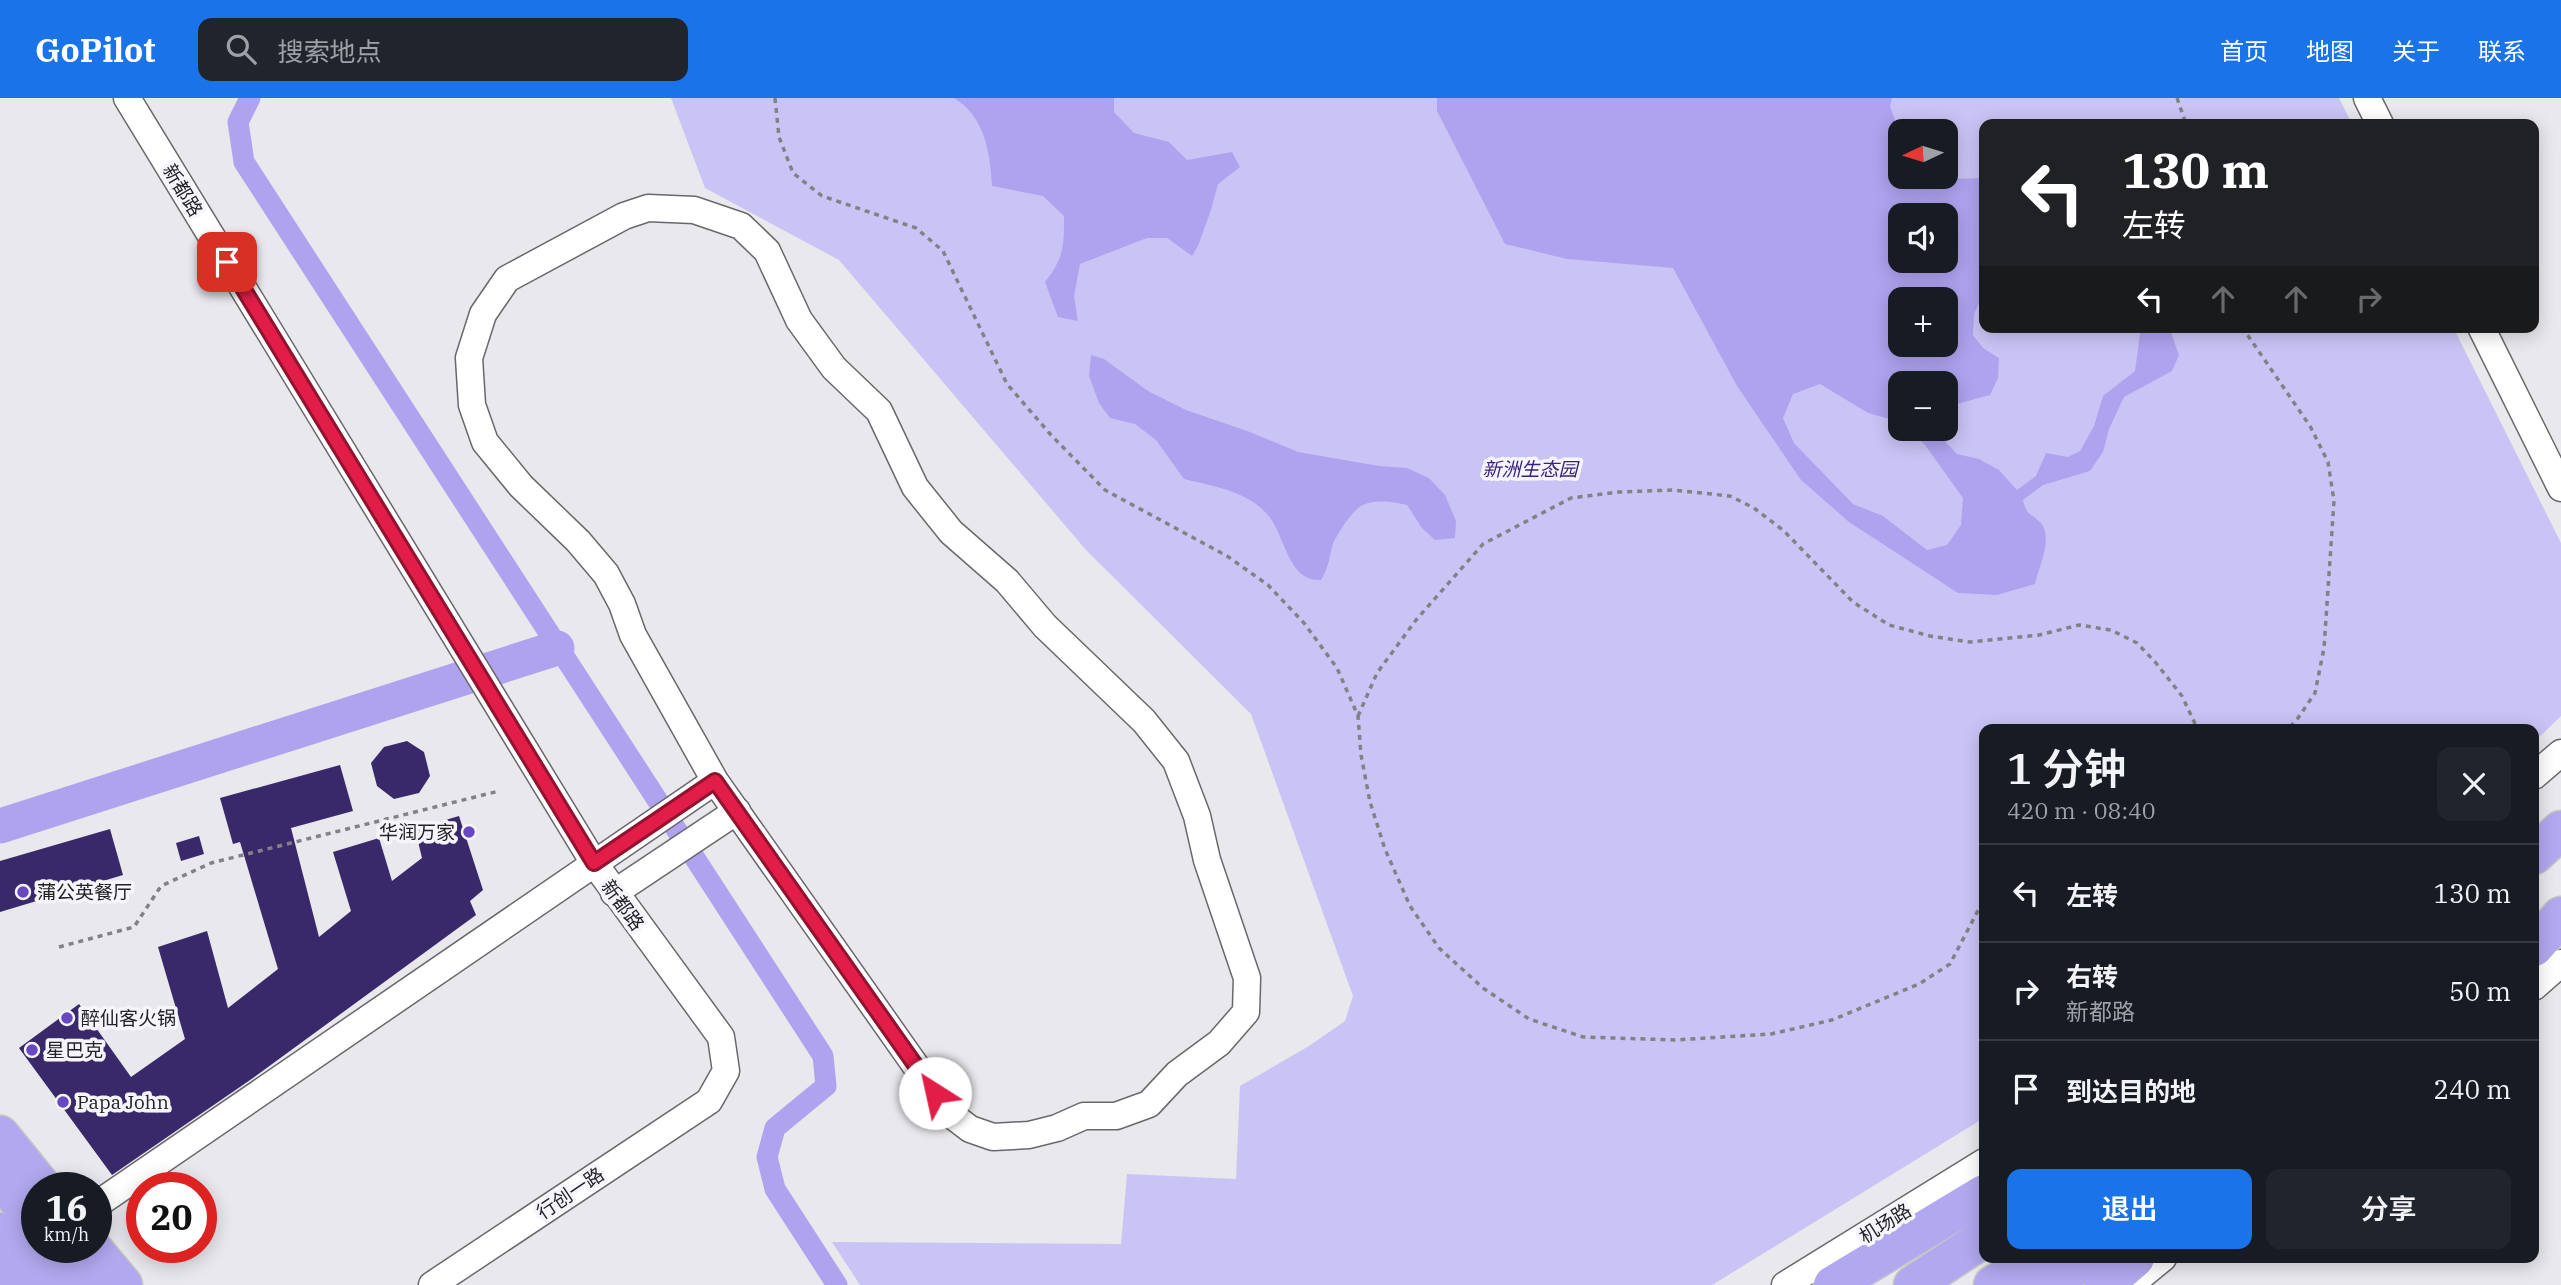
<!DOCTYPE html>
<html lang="zh">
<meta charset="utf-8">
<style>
body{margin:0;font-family:"IBM Plex Serif","Noto Sans SC",serif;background:#20242c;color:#f1f3f6;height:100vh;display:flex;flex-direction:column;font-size:26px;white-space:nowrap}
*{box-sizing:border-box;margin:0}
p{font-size:23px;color:#9ea1a6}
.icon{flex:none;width:38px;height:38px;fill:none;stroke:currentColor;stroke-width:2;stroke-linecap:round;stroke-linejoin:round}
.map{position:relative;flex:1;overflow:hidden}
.drawer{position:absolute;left:1979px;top:626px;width:560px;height:539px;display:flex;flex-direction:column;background:#171b24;border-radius:14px;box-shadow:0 4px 18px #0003}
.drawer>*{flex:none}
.hud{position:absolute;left:1979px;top:21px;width:560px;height:214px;border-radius:14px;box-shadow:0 4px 18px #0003;background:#202124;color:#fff;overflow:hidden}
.needle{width:46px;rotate:266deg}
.controls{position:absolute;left:1888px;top:21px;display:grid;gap:14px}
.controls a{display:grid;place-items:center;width:70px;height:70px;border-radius:14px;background:#171b24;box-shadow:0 4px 18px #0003;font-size:35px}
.speed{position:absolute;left:21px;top:1074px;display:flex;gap:14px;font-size:35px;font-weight:700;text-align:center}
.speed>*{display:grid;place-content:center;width:91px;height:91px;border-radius:50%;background:#171b24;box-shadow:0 4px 18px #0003;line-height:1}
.speed small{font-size:18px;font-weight:400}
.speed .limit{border:10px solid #d22;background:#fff;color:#111}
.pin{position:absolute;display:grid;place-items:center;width:60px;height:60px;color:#fff;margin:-30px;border-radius:14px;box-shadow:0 4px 10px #0006}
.me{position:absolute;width:77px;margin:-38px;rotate:325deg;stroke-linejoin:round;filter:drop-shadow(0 0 5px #0008)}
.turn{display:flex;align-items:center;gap:24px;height:147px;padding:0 28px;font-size:32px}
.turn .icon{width:91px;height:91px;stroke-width:2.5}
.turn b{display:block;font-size:49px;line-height:60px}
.lanes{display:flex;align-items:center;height:66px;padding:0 28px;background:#0003;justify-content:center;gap:35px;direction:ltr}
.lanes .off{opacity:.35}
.round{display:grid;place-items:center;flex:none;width:74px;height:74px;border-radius:14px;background:#20242c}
.overview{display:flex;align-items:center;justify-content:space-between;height:119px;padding:0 28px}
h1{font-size:42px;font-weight:600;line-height:52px}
.cta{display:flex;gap:14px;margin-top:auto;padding:14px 28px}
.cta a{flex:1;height:80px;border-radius:14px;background:#1a73e8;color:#fff;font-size:28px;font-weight:600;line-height:80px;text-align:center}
.cta a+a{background:#20242c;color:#f1f3f6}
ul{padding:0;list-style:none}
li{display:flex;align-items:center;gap:21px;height:98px;padding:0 28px;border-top:2px solid #363941}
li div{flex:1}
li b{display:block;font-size:26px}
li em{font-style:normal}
header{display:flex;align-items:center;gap:42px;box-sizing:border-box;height:98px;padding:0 35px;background:#1a73e8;color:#fff}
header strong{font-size:33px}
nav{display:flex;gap:38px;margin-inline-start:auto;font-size:24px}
.search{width:490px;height:63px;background:#20242c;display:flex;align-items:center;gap:18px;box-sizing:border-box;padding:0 24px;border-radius:14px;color:#9ea1a6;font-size:26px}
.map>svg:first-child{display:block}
.green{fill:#cac4f6;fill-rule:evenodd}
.water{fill:#afa3f0;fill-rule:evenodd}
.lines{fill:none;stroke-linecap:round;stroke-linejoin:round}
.canal{stroke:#afa3f0;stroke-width:21}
.river{stroke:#afa3f0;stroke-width:35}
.building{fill:#39296b}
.minor-casing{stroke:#68686d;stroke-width:29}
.highway-casing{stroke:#c6c6c6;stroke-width:41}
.path{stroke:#828286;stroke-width:3.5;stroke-dasharray:5 5;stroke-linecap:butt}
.minor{stroke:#fff;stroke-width:26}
.highway{stroke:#b2a8ef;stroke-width:38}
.route-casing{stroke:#92132f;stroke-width:18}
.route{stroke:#e11d48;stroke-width:12}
.poi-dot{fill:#6848c1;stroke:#f5f5fb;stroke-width:2.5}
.labels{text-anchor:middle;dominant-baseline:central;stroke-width:7;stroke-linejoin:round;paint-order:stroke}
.street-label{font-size:19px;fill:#232325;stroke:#f5f5fb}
.park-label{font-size:19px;font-style:italic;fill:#3b2279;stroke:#f5f5fb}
.poi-label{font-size:19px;fill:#232325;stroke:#f5f5fb;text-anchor:start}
</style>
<header>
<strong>GoPilot</strong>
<div class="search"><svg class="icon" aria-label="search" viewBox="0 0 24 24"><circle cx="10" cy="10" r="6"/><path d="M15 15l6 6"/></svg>搜索地点</div>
<nav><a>首页</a><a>地图</a><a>关于</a><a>联系</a></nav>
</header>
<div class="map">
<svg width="2561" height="1187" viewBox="0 0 2561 1187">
<rect width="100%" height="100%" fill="#e8e8ed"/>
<path class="green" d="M671,0H2339L2352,26H1984V229H2453L2561,445V618L2534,644V632H1984V1020L1712,1187H860L832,1144L1121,1146L1127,1076L1236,1081L1240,988L1309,948L1345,923L1353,898L1251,616L1086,452L839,162L705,90ZM1900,33H1946V79H1900ZM1900,117H1946V163H1900ZM1900,201H1946V247H1900ZM1900,285H1946V331H1900Z"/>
<g class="water">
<path d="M954,0H1114V14L1134,35L1169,44L1187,62L1232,54L1240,69L1218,86L1211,112L1198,148L1192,158L1167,140H1147L1080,166L1074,198L1078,223L1058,219L1045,184C1064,160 1064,148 1064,118L1043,98L992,88C990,54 985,19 954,0Z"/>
<path d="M1437,0H1892L1890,8L1900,37V79C1929,79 1956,82 1984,80V195L1974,216L1973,237L1983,250L1999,260L1998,280L1990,297L1946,309V285H1900V324L1868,315L1820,286L1793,296L1783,320L1794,345L1853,406L1883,418L1927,452L1947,447L1961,427L1963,400L1925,347L1909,331H1933L1957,356L1979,361L1999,372L2017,392L2036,378L2046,355L2068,359L2080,353L2094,328L2103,298L2135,273L2140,236L2136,229H2169L2179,257L2172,273L2124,299L2109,331L2103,354L2090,373L2043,387L2023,402C2027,418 2030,414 2040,424C2054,439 2039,468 2035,486L1997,497L1958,495L1849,424L1801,382L1737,288L1673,170L1567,161L1505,146L1437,13ZM1900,117H1946V163H1900ZM1900,201H1946V247H1900Z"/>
<path d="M1091,257L1104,261L1148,293L1186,312L1250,334L1298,354L1379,368L1407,370L1429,380L1445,397L1456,423L1455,440L1435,442L1422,430L1407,407C1394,404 1376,401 1363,407C1353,411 1337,436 1333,446C1329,459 1329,470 1321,482C1287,484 1286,437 1267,416C1247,393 1212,388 1184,381L1156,342L1135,326L1110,320L1099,305L1089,278Z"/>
</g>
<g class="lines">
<polyline class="canal" points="250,0 238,24 244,64 823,958 826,988 775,1030 767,1059 775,1091 837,1187"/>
<polyline class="river" points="0,728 557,550"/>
</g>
<g class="building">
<polygon points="407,643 424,654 430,678 419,695 394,701 377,688 371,665 384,649"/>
<polygon points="340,667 353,713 291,730 319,839 351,813 333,754 379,740 392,783 422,760 415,731 459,718 483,792 470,803 476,817 253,980 112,1077 19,950 79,906 131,979 185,941 158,849 207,833 228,910 278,871 240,744 233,746 220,700"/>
<polygon points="110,731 123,777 0,814 0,763"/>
<polygon points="199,738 204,756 181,763 176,745"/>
</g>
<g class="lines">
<g class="minor-casing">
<g id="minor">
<polyline points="127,0 594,765 721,939 726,973 709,1003 432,1187"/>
<polyline points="2367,0 2380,26"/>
<polygon points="648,110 694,112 741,128 767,153 799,222 834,270 879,313 915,389 951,434 1007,483 1045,528 1144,623 1176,663 1197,718 1207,762 1247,880 1246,914 1219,945 1177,976 1149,1006 1116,1018 1084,1018 1057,1030 1029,1037 993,1039 970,1031 949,1015 715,683 633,537 622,506 606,476 578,443 521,388 485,344 472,307 469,260 483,216 507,181 624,118"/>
<polyline points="2481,229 2561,390"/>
<polyline points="2534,678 2561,655"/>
<polyline points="614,795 737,713"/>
<polyline points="2534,889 2561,865"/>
<polyline points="96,1107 715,683"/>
<polyline points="1785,1187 1984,1064"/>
<polyline points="2130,1187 2163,1160"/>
</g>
</g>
<g class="highway-casing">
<g id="highway">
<polyline points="2534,757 2561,732"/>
<polyline points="2534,849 2561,818"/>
<polyline points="0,1037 43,1090"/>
<polyline points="0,1079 37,1126"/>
<polyline points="0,1134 42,1187"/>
<polyline points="55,1150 85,1187"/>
<polyline points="92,1150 123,1187"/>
<polyline points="0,1184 3,1187"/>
<polyline points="1833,1187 1984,1096"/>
<polyline points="1913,1187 1984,1140"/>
<polyline points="1993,1187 2038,1160"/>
<polyline points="2047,1187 2089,1160"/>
<polyline points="2104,1187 2135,1160"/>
</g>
</g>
<g class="path">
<polyline points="775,0 779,39 793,75 822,98 916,130 943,153 1007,286 1051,337 1105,392 1227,458 1268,487 1304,525 1337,570 1358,618 1361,657 1370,704 1385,751 1410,808 1439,850 1483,890 1529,921 1583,939 1675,942 1771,936 1832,922 1919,886 1950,866 1984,801"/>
<polyline points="2177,0 2186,26"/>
<polyline points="2242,229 2310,328 2328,364 2334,403 2324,550 2315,595 2298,620 2287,632"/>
<polyline points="1358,618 1377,575 1416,522 1483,446 1571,400 1619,394 1673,392 1730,398 1754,410 1784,433 1853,504 1889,527 1930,538 1970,544 2039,537 2079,527 2111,532 2137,545 2156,565 2182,598 2198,632"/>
<polyline points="59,849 134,829 161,788 211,765 499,693"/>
</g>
<use href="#minor" class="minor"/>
<use href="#highway" class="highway"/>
</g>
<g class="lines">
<g class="route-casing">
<polyline id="route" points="227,164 594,765 715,683 935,995"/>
</g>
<use href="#route" class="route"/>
</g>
<g class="poi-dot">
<circle cx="469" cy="734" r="7"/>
<circle cx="23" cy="794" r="7"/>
<circle cx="67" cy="920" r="7"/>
<circle cx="32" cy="952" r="7"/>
<circle cx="63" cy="1004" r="7"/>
</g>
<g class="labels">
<g class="street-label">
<text transform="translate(183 92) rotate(59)">新都路</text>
<text transform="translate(623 807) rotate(54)">新都路</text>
<text transform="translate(570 1095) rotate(-34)">行创一路</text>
<text transform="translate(1885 1125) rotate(-32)">机场路</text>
</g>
<g class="park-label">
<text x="1530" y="371">新洲生态园</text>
</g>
<g class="poi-label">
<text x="455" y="734" text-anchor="end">华润万家</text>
<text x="37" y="794">蒲公英餐厅</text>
<text x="81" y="920">醉仙客火锅</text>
<text x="46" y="952">星巴克</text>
<text x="77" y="1004">Papa John</text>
</g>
</g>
</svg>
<div class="controls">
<a><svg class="needle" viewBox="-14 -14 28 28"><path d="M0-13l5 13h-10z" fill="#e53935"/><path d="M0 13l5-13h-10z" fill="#9ea1a6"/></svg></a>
<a><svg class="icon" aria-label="sound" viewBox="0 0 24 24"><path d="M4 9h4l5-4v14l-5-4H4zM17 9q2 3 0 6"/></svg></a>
<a>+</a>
<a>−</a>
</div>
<div class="speed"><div>16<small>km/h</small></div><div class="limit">20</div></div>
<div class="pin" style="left:227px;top:164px;background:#d93025"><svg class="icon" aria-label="arrive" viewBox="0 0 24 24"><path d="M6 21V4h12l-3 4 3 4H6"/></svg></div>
<svg class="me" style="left:935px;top:995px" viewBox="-20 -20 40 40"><circle r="19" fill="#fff"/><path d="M0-13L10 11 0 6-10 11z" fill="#e11d48"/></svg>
<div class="hud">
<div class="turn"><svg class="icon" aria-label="left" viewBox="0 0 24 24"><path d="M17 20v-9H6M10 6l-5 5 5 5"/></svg><div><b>130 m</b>左转</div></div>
<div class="lanes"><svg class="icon" aria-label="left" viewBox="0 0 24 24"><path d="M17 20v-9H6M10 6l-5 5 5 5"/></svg><svg class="icon off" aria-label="ahead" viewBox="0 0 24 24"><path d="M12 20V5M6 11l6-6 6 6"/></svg><svg class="icon off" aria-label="ahead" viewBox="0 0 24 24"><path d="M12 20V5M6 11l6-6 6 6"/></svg><svg class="icon off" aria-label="right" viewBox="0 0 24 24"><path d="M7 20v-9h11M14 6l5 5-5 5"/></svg></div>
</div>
<section class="drawer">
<div class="overview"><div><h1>1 分钟</h1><p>420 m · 08:40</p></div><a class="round"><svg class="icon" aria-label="close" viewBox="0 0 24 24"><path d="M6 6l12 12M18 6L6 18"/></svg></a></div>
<ul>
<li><svg class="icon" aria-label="left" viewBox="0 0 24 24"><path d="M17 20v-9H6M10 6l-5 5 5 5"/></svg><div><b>左转</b></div><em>130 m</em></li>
<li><svg class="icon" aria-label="right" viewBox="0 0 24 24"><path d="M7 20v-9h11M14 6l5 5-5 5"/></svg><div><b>右转</b><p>新都路</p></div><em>50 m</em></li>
<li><svg class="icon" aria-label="arrive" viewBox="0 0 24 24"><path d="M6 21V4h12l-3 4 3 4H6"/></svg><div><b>到达目的地</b></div><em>240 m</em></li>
</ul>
<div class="cta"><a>退出</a><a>分享</a></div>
</section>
</div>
